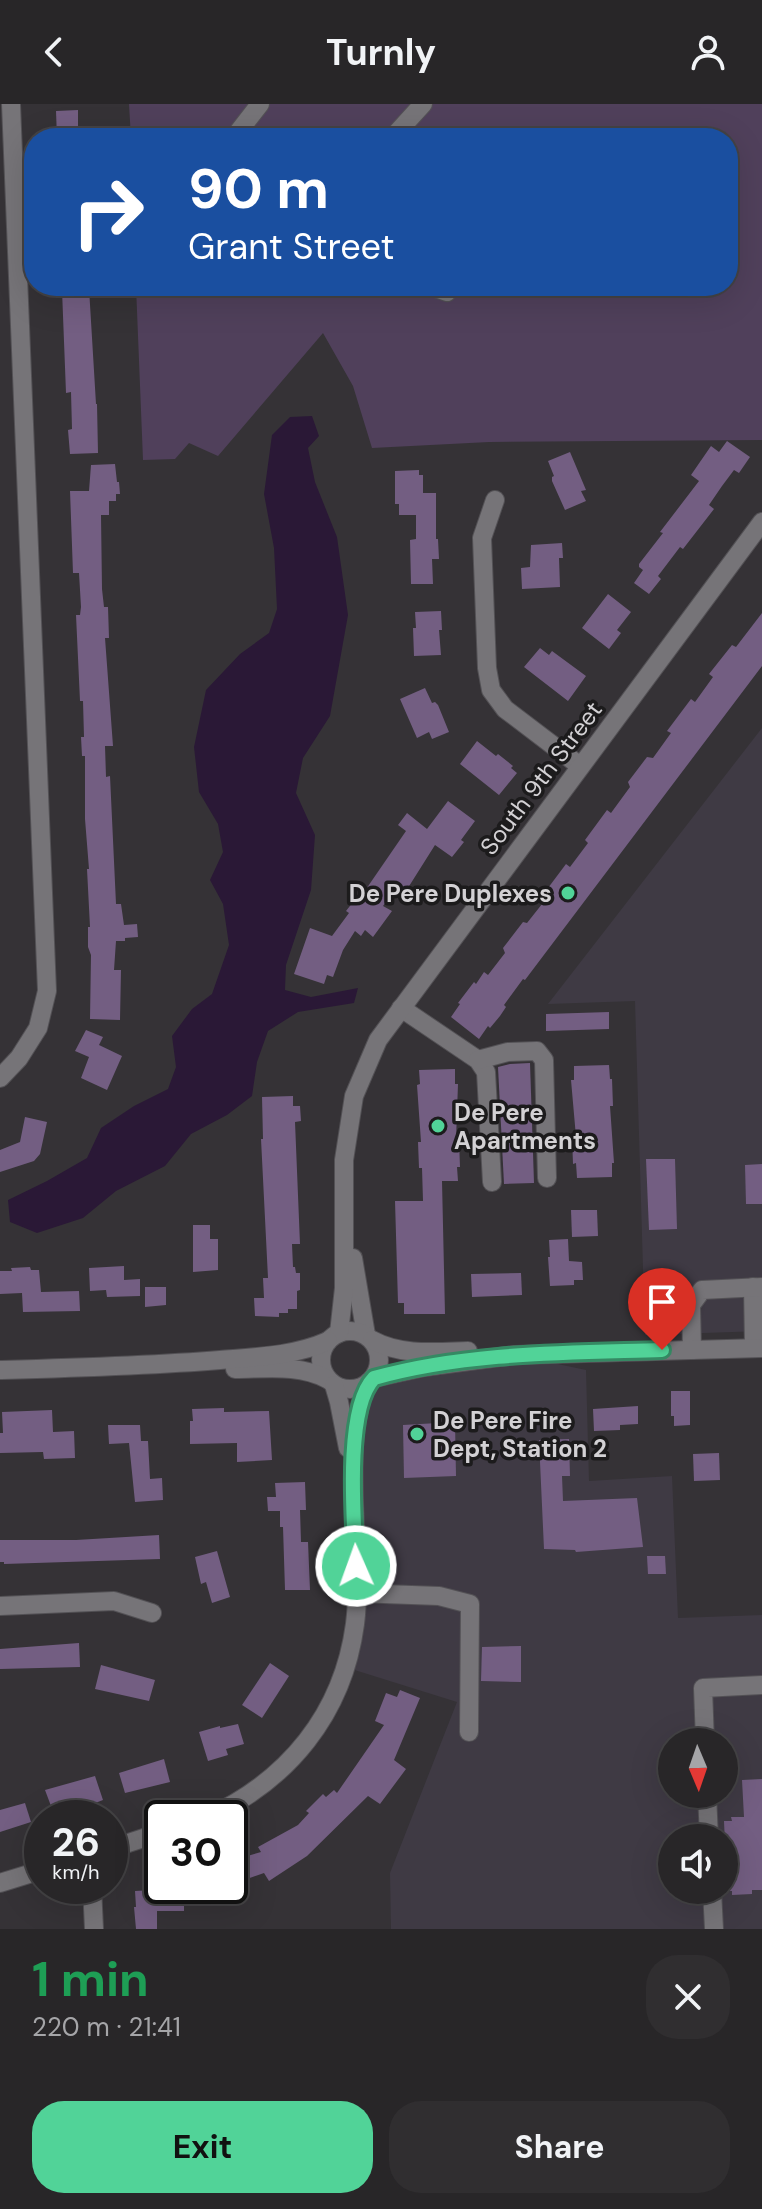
<!DOCTYPE html>
<meta charset="utf-8">
<style>
body{margin:0;font-family:"DM Sans",sans-serif;background:#302e30;color:#f1f3f6;height:100vh;display:flex;flex-direction:column;font-size:30px;white-space:nowrap}
*{box-sizing:border-box;margin:0}
p{font-size:26px;color:#a5a5a8}
.icon{flex:none;width:44px;height:44px;fill:none;stroke:currentColor;stroke-width:2;stroke-linecap:round;stroke-linejoin:round}
.map{position:relative;height:1825px;overflow:hidden}
.details{display:flex;flex-direction:column;background:#282628;flex:1}
.details>*{flex:none}
.guide{position:absolute;left:24px;top:24px;width:714px;height:168px;border-radius:32px;box-shadow:0 8px 32px #0002,0 0 0 2px #444345;background:#1a4fa0;color:#fff;overflow:hidden}
.needle{width:52px;rotate:178deg}
.controls{position:absolute;left:658px;top:1624px;display:grid;gap:16px}
.controls a{display:grid;place-items:center;width:80px;height:80px;border-radius:50%;background:#282628;box-shadow:0 8px 32px #0002,0 0 0 2px #444345;font-size:40px}
.speed{position:absolute;left:24px;top:1696px;display:flex;gap:16px;font-size:40px;font-weight:700;text-align:center}
.speed>*{display:grid;place-content:center;width:104px;height:104px;border-radius:50%;background:#282628;box-shadow:0 8px 32px #0002,0 0 0 2px #444345;line-height:1}
.speed small{font-size:20px;font-weight:400}
.speed .limit{border:4px solid #111;border-radius:12px;background:#fff;color:#111}
.pin{position:absolute;display:grid;place-items:center;width:68px;height:68px;color:#fff;margin:-82px -34px;border-radius:50% 50% 50% 0;rotate:-45deg;box-shadow:0 0 8px #0007}
.pin .icon{rotate:45deg}
.me{position:absolute;width:88px;margin:-44px;rotate:358deg;stroke-linejoin:round;filter:drop-shadow(0 0 6px #0008)}
.turn{display:flex;align-items:center;gap:28px;height:168px;padding:0 32px;font-size:36px}
.turn .icon{width:104px;height:104px;stroke-width:2.5}
.turn b{display:block;font-size:56px;line-height:68px}
.round{display:grid;place-items:center;flex:none;width:84px;height:84px;border-radius:32px;background:#302e30}
.summary{display:flex;align-items:center;justify-content:space-between;height:136px;padding:0 32px}
h1{font-size:48px;font-weight:700;line-height:60px;color:#1e9e55}
.cta{display:flex;gap:16px;margin-top:auto;padding:16px 32px}
.cta a{flex:1;height:92px;border-radius:32px;background:#51d398;color:#111;font-size:32px;font-weight:700;line-height:92px;text-align:center}
.cta a+a{background:#302e30;color:#f1f3f6}
header{display:flex;justify-content:space-between;align-items:center;height:104px;padding:0 32px;background:#282628;font-size:36px;font-weight:700}
.map>svg:first-child{display:block}
.built{fill:#3f3a44;fill-rule:evenodd}
.green{fill:#50405b}
.water{fill:#2a1836}
.building{fill:#735e82}
.lines{fill:none;stroke-linecap:round;stroke-linejoin:round}
.minor-casing{stroke:#535155;stroke-width:20}
.minor{stroke:#767478;stroke-width:18}
.route-casing{stroke:#358963;stroke-width:20}
.route{stroke:#51d398;stroke-width:14}
.poi-dot{fill:#51d398;stroke:#1c1b1c;stroke-width:3}
.labels{text-anchor:middle;dominant-baseline:central;stroke-width:7;stroke-linejoin:round;paint-order:stroke}
.street-label{font-size:24px;fill:#d3d1d4;stroke:#1c1b1c}
.poi-label{font-size:24px;font-weight:bold;fill:#d3d1d4;stroke:#1c1b1c;text-anchor:start}
</style>
<header><svg class="icon" aria-label="back" viewBox="0 0 24 24"><path d="M15 5l-7 7 7 7"/></svg>Turnly<svg class="icon" aria-label="person" viewBox="0 0 24 24"><circle cx="12" cy="8" r="4"/><path d="M4 21q1-7 8-7t8 7"/></svg></header>
<div class="map">
<svg width="762" height="1825" viewBox="0 0 762 1825">
<rect width="100%" height="100%" fill="#353236"/>
<g class="built">
<polygon points="762,624 762,1227 645,1231 635,897 548,900"/>
<path d="M515,1251L586,1266L589,1377L672,1372L678,1514L762,1511V1825H391L390,1769L457,1598L345,1563L360,1297L393,1265ZM672,1638H724V1690H672ZM672,1734H724V1786H672Z"/>
</g>
<polygon class="green" points="129,0 762,0 762,336 489,338 372,344 353,282 323,229 218,352 189,339 175,355 143,356 136,182 728,182 728,34 131,34"/>
<polygon class="water" points="312,312 319,332 308,344 315,378 337,433 348,511 330,612 303,654 296,689 315,731 311,786 286,861 285,886 311,893 358,884 354,899 298,908 268,927 257,958 252,992 227,1011 191,1030 165,1062 116,1087 83,1114 37,1129 10,1118 8,1096 47,1077 87,1054 101,1024 134,1002 168,985 176,963 172,932 192,905 212,890 229,841 223,800 210,776 223,748 218,720 199,688 194,643 206,586 240,550 269,529 277,505 274,444 264,390 272,331 290,313"/>
<g class="building">
<polygon points="78,6 78,34 57,34 56,7"/>
<polygon points="89,184 96,300 97,300 98,349 70,350 68,326 72,325 71,288 66,289 62,186"/>
<polygon points="727,337 750,353 739,369 734,366 722,382 709,401 714,405 683,445 680,443 658,472 661,475 649,490 634,479 643,466 639,463 639,460 663,429 660,428 699,377 691,371 711,342 719,348"/>
<polygon points="570,348 586,386 581,387 586,397 565,406 552,377 552,373 554,372 548,357"/>
<polygon points="115,360 117,378 119,378 120,390 116,390 116,397 109,397 109,411 101,411 102,485 104,503 108,503 109,534 105,534 113,642 105,642 106,673 110,672 116,800 121,800 124,821 137,820 138,833 125,834 125,837 116,837 114,866 121,866 120,916 90,915 91,851 88,843 88,823 90,823 87,765 89,765 85,715 85,652 82,652 81,633 84,633 83,597 80,597 76,511 80,511 81,503 79,469 73,469 70,387 89,387 91,361"/>
<polygon points="419,366 419,371 423,371 423,389 436,389 436,435 438,435 439,455 432,455 433,480 411,480 410,436 416,435 416,411 399,411 399,400 395,400 395,367"/>
<polygon points="562,439 563,454 559,454 560,483 522,485 521,464 530,463 531,441"/>
<polygon points="608,490 631,508 617,526 621,529 609,545 582,524"/>
<polygon points="441,507 442,526 439,526 441,551 414,552 413,524 416,524 415,508"/>
<polygon points="762,509 762,562 525,876 523,875 504,901 506,903 500,912 490,924 488,922 479,935 451,913 460,900 458,899 474,878 476,880 484,868 488,871 505,849 503,844 523,818 527,819 546,795 542,792 566,760 570,763 588,739 585,736 607,706 611,709 630,683 628,678 647,653 653,654 671,629 667,627 691,595 695,598 713,573 709,570 732,541 736,543"/>
<polygon points="540,544 549,551 552,547 586,572 568,597 524,563"/>
<polygon points="425,584 432,599 435,598 438,601 449,628 432,635 429,628 417,634 400,595"/>
<polygon points="477,637 496,652 498,650 513,662 511,664 517,669 499,691 460,660"/>
<polygon points="448,697 475,717 461,736 464,738 452,753 435,741 406,787 398,781 383,802 392,807 373,833 365,826 361,832 355,827 343,846 333,873 327,871 324,880 294,870 310,824 332,832 349,809 346,807 360,789 362,791 406,727 398,721 407,709 427,725"/>
<polygon points="609,908 609,925 546,927 546,910"/>
<polygon points="86,926 103,933 99,941 122,952 107,986 81,974 89,953 75,947"/>
<polygon points="530,959 534,1079 504,1080 498,963 510,960"/>
<polygon points="609,961 610,975 612,975 613,1002 610,1002 614,1059 612,1059 612,1073 577,1074 576,1059 573,1060 572,1033 576,1033 571,976 574,976 574,962"/>
<polygon points="455,965 455,980 458,980 456,1036 459,1036 460,1063 457,1063 458,1077 442,1077 445,1210 404,1210 404,1199 398,1199 395,1097 423,1097 422,1064 419,1064 418,1038 421,1038 417,981 420,980 419,966"/>
<polygon points="293,992 293,1002 300,1002 301,1017 295,1018 300,1140 292,1140 293,1163 295,1163 296,1169 300,1169 300,1186 297,1187 297,1205 288,1205 288,1209 279,1209 279,1213 255,1212 254,1194 264,1194 263,1174 268,1174 261,1035 263,1035 262,993"/>
<polygon points="25,1013 47,1018 40,1050 34,1057 0,1068 0,1046 20,1038"/>
<polygon points="646,1055 675,1055 677,1125 649,1126"/>
<polygon points="762,1060 762,1100 746,1100 745,1061"/>
<polygon points="571,1106 597,1106 598,1132 572,1133"/>
<polygon points="193,1121 210,1121 210,1135 218,1135 218,1166 193,1168"/>
<polygon points="568,1135 569,1157 582,1158 583,1176 574,1176 574,1181 550,1182 548,1153 550,1153 549,1136"/>
<polygon points="124,1162 124,1176 140,1175 140,1192 107,1193 106,1186 90,1187 89,1164"/>
<polygon points="30,1163 31,1166 39,1166 41,1188 79,1187 80,1207 23,1208 22,1189 0,1190 0,1167 12,1167 11,1164"/>
<polygon points="521,1169 522,1191 472,1193 471,1170"/>
<polygon points="145,1183 166,1183 166,1201 145,1203"/>
<polygon points="671,1287 690,1287 690,1321 674,1322 674,1312 671,1312"/>
<polygon points="638,1302 638,1320 620,1321 620,1326 594,1327 593,1305"/>
<polygon points="224,1304 224,1308 269,1307 272,1356 237,1358 237,1339 190,1340 190,1317 193,1317 192,1305"/>
<polygon points="52,1306 53,1328 74,1327 75,1354 44,1355 43,1348 0,1349 0,1329 3,1329 2,1308"/>
<polygon points="455,1318 456,1372 404,1374 403,1321"/>
<polygon points="108,1321 140,1321 141,1337 148,1337 150,1375 162,1374 163,1396 135,1398 129,1339 109,1340"/>
<polygon points="569,1335 570,1372 562,1372 563,1397 637,1394 643,1443 576,1448 575,1446 544,1445 539,1336"/>
<polygon points="719,1349 720,1376 694,1377 693,1350"/>
<polygon points="305,1378 306,1406 300,1406 301,1438 308,1438 310,1486 285,1486 283,1423 280,1423 280,1407 268,1407 267,1393 276,1393 275,1379"/>
<polygon points="159,1431 160,1455 4,1460 4,1458 0,1458 0,1436 76,1436"/>
<polygon points="217,1447 230,1493 212,1499 206,1478 201,1480 195,1453"/>
<polygon points="647,1452 665,1452 666,1470 648,1470"/>
<polygon points="79,1539 80,1563 0,1565 0,1545"/>
<polygon points="521,1542 521,1578 481,1577 482,1543"/>
<polygon points="270,1559 289,1572 262,1614 242,1601"/>
<polygon points="101,1561 155,1576 149,1597 95,1585"/>
<polygon points="400,1586 420,1594 394,1656 406,1665 380,1700 368,1692 307,1752 269,1777 264,1769 230,1781 230,1757 261,1748 258,1743 298,1721 309,1709 306,1707 323,1690 326,1693 334,1686 337,1689 384,1621 375,1617 386,1589 397,1593"/>
<polygon points="238,1620 244,1640 226,1645 228,1651 208,1657 199,1628 220,1622 220,1624"/>
<polygon points="164,1655 170,1678 125,1689 119,1669"/>
<polygon points="95,1672 103,1696 77,1706 76,1704 54,1710 45,1686"/>
<polygon points="762,1675 762,1786 752,1786 752,1790 732,1791 732,1787 727,1787 724,1717 732,1717 731,1713 744,1713 742,1676"/>
<polygon points="25,1699 31,1718 0,1728 0,1706"/>
<polygon points="153,1782 167,1782 167,1786 184,1786 184,1807 157,1807 157,1825 136,1825 134,1803 136,1803 135,1787 153,1786"/>
</g>
<g class="lines">
<g class="minor-casing">
<g id="minor">
<polyline points="239,34 239,27 260,0"/>
<polyline points="392,34 423,0"/>
<polyline points="430,182 447,188 452,182"/>
<polyline points="495,396 482,434 487,564 491,586 505,605 580,662"/>
<polyline points="401,904 478,956 486,968 492,1078"/>
<polyline points="478,956 508,948 537,947 544,956 547,1074"/>
<polyline points="0,974 19,954 38,924 47,887 11,0"/>
<polyline points="353,1154 366,1231"/>
<polyline points="753,1183 754,1244"/>
<circle cx="350" cy="1256" r="29"/>
<polyline points="339,1229 344,1184 344,1056 354,992 378,936 762,418"/>
<path d="M372,1236C401,1252 436,1248 468,1247"/>
<polyline points="692,1246 691,1201 702,1186 762,1183"/>
<path d="M235,1265C266,1265 299,1260 327,1275"/>
<path d="M0,1266C73,1264 147,1262 220,1256C257,1253 294,1252 328,1237"/>
<polyline points="374,1274 424,1263 515,1251 762,1244"/>
<polyline points="334,1281 339,1298 348,1344"/>
<polyline points="356,1489 439,1492 470,1500 469,1628"/>
<polyline points="0,1502 114,1497 152,1509"/>
<polyline points="705,1638 703,1584 762,1581"/>
<polyline points="707,1690 709,1734"/>
<path d="M206,1714C288,1677 343,1610 355,1520C360,1480 355,1438 354,1398C353,1361 351,1311 369,1278"/>
<polyline points="110,1745 162,1728"/>
<polyline points="0,1779 42,1766"/>
<polyline points="92,1782 94,1825"/>
<polyline points="712,1786 714,1825"/>
</g>
</g>
<use href="#minor" class="minor"/>
</g>
<g class="lines">
<g class="route-casing">
<path id="route" d="M356,1462C354,1418 344,1305 374,1274C467,1248 566,1249 662,1246"/>
</g>
<use href="#route" class="route"/>
</g>
<g class="poi-dot">
<circle cx="568" cy="789" r="8"/>
<circle cx="438" cy="1022" r="8"/>
<circle cx="417" cy="1330" r="8"/>
</g>
<g class="labels">
<g class="street-label">
<text transform="translate(541 674) rotate(-53)">South 9th Street</text>
</g>
<g class="poi-label">
<text x="552" y="789" text-anchor="end">De Pere Duplexes</text>
<text x="454" y="1008">De Pere<tspan x="454" dy="28">Apartments</tspan></text>
<text x="433" y="1316">De Pere Fire<tspan x="433" dy="28">Dept, Station 2</tspan></text>
</g>
</g>
</svg>
<div class="controls">
<a><svg class="needle" viewBox="-14 -14 28 28"><path d="M0-13l5 13h-10z" fill="#e53935"/><path d="M0 13l5-13h-10z" fill="#a5a5a8"/></svg></a>
<a><svg class="icon" aria-label="sound" viewBox="0 0 24 24"><path d="M4 9h4l5-4v14l-5-4H4zM17 9q2 3 0 6"/></svg></a>
</div>
<div class="speed"><div>26<small>km/h</small></div><div class="limit">30</div></div>
<div class="pin" style="left:662px;top:1246px;background:#d93025"><svg class="icon" aria-label="arrive" viewBox="0 0 24 24"><path d="M6 21V4h12l-3 4 3 4H6"/></svg></div>
<svg class="me" style="left:356px;top:1462px" viewBox="-20 -20 40 40"><circle r="17" fill="#51d398" stroke="#fff" stroke-width="3"/><path d="M0-11L8 9 0 5-8 9z" fill="#fff"/></svg>
<div class="guide">
<div class="turn"><svg class="icon" aria-label="right" viewBox="0 0 24 24"><path d="M7 20v-9h11M14 6l5 5-5 5"/></svg><div><b>90 m</b>Grant Street</div></div>
</div>
</div>
<section class="details">
<div class="summary"><div><h1>1 min</h1><p>220 m · 21:41</p></div><a class="round"><svg class="icon" aria-label="close" viewBox="0 0 24 24"><path d="M6 6l12 12M18 6L6 18"/></svg></a></div>
<div class="cta"><a>Exit</a><a>Share</a></div>
</section>
